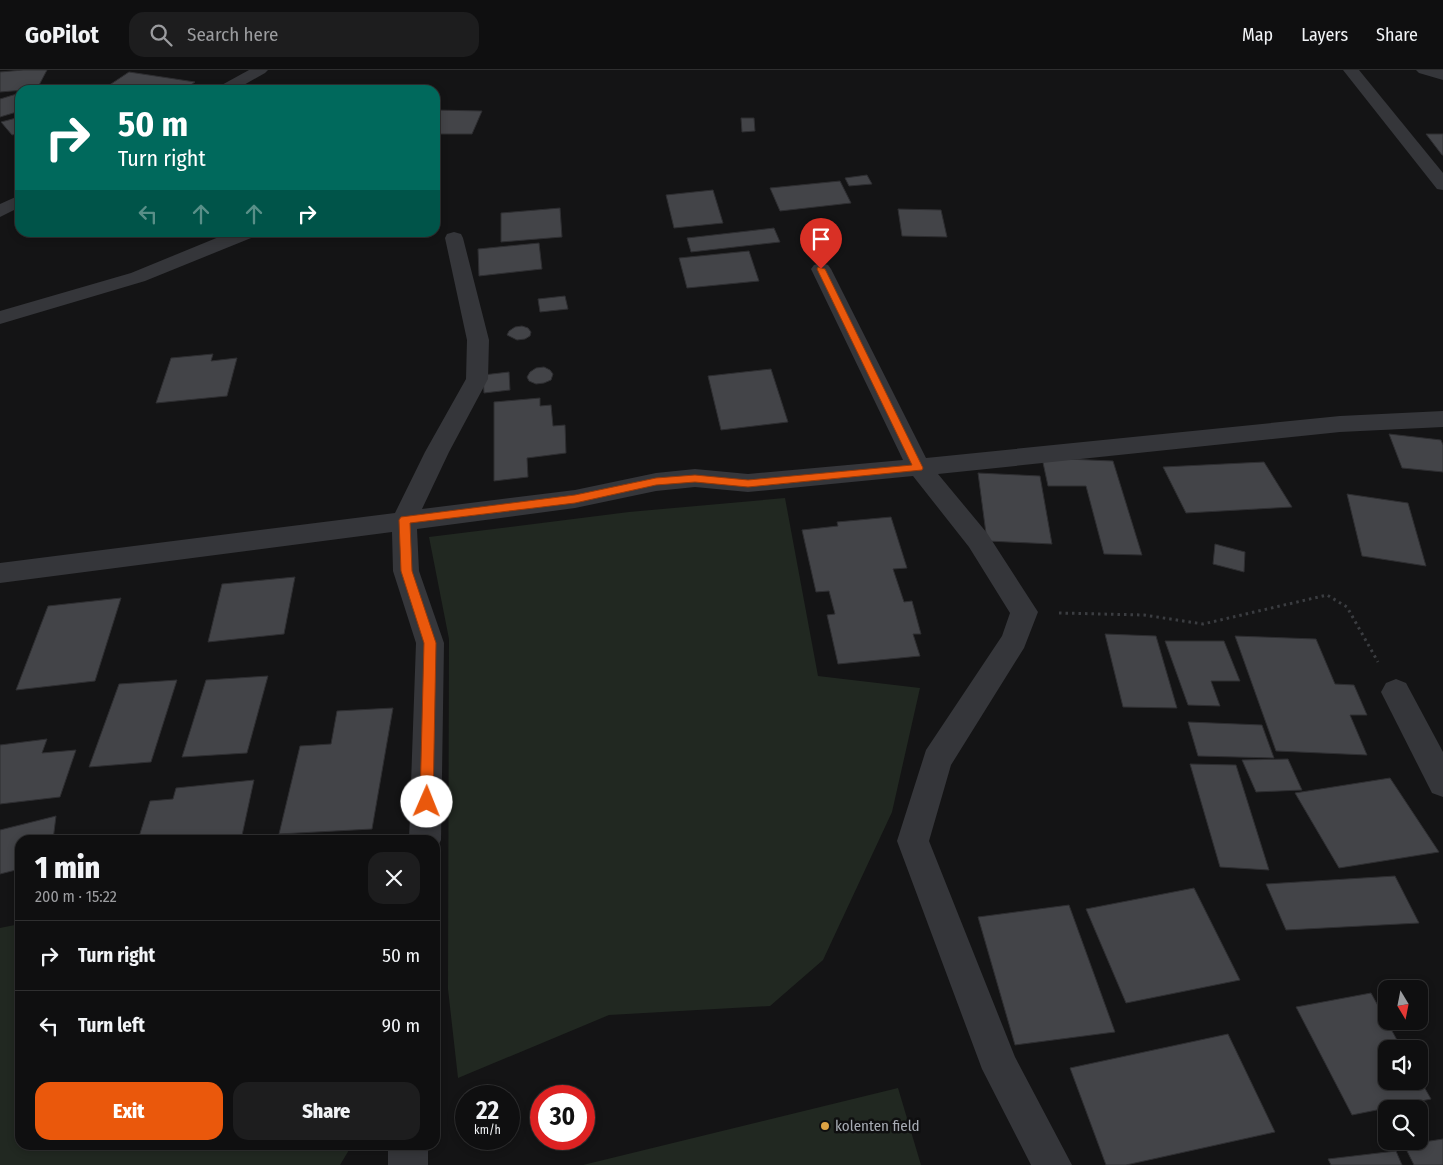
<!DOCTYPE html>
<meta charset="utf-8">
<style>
body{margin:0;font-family:"Fira Sans Condensed",sans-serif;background:#1d1d1e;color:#f1f3f6;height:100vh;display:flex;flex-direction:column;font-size:19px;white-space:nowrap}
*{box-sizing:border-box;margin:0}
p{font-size:16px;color:#9b9c9f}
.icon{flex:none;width:28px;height:28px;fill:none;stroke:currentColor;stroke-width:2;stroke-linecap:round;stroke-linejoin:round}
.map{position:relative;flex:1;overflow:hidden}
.drawer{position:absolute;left:15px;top:765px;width:425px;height:315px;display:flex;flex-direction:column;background:#0f0f10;border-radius:15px;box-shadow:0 2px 8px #0003,0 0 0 1px #2f2f30}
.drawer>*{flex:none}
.guide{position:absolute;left:15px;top:15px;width:425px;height:152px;border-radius:15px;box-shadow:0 2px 8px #0003,0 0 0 1px #2f2f30;background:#00695c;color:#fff;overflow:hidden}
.needle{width:32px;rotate:170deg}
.buttons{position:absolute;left:1378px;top:910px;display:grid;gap:10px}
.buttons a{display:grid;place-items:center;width:50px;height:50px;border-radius:10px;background:#0f0f10;box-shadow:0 2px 8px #0003,0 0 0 1px #2f2f30;font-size:25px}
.speed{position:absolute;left:455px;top:1015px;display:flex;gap:10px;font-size:25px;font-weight:700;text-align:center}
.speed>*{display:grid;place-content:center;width:65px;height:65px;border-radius:50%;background:#0f0f10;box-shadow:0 2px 8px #0003,0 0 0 1px #2f2f30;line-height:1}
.speed small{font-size:12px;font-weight:400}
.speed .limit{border:8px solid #d22;background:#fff;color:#111}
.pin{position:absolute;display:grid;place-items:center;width:42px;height:42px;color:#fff;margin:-51px -21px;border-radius:50% 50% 50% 0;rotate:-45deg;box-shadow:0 0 5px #0007}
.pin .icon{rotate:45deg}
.me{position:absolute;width:55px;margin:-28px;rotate:1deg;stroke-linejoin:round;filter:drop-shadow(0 0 4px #0008)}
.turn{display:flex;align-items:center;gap:18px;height:105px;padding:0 20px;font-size:22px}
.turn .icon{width:65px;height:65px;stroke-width:2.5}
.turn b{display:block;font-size:35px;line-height:42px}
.lanes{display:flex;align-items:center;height:48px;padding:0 20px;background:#0003;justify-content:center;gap:25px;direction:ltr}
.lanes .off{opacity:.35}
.round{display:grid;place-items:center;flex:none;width:52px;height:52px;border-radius:15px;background:#1d1d1e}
.headline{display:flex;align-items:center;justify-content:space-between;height:85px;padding:0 20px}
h1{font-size:30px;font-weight:800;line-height:38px}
.primary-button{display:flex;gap:10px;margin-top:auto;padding:10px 20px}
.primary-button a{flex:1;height:58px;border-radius:15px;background:#ea580c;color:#fff;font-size:20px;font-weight:800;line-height:58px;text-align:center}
.primary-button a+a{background:#1d1d1e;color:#f1f3f6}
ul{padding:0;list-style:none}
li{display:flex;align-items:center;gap:15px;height:70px;padding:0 20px;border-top:1px solid #2f2f30}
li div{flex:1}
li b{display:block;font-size:19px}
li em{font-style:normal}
header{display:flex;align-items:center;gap:30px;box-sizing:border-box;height:70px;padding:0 25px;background:#0f0f10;border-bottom:1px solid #2f2f30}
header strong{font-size:24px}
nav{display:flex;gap:28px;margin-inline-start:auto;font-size:18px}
.search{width:350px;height:45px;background:#1d1d1e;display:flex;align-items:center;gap:12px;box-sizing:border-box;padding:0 18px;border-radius:15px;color:#9b9c9f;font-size:19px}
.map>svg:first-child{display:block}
.green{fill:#212821}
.building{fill:#434448;stroke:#2e2e31}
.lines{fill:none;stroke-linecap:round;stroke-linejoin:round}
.path{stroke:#3b3d41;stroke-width:3;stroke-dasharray:2.5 4;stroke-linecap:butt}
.street{fill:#35363a;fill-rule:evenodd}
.route{fill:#ea580c;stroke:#983908}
.poi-dot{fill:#dda244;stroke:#0f0f10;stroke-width:2}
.labels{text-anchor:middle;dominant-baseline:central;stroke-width:5;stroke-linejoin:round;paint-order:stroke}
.near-poi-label{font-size:15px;fill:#a7acb4;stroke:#0f0f10;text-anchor:start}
</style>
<header>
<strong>GoPilot</strong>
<div class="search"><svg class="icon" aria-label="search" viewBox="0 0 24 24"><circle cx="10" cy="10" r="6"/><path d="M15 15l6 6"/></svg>Search here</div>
<nav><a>Map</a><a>Layers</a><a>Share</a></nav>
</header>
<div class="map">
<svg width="1443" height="1095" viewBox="0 0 1443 1095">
<rect width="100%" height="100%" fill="#141415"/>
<g class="green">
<polygon points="785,428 818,606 920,618 892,742 823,890 770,936 609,945 458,1008 448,919 449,569 429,467 629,442"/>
<polygon points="20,854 20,1075 352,1075 340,1095 0,1095 0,858"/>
<polygon points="898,1018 921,1095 583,1095"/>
</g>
<g class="building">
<polygon points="23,0 47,0 37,19 0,22 0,2"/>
<polygon points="129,2 195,12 183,20 102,20"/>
<polygon points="20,23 20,41 0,47 0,29"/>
<polygon points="435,40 482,41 472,64 435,64"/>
<polygon points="20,47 20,63 12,65 1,52"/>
<polygon points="741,48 754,48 755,61 742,62"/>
<polygon points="1426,64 1443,64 1443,85 1442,85"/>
<polygon points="867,105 872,114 849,116 845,108"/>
<polygon points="840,111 851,133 780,141 770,118"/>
<polygon points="713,120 723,153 674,158 666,125"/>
<polygon points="560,138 562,167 501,172 501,143"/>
<polygon points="898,139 941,140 947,167 902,166"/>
<polygon points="774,158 780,172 691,182 687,168"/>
<polygon points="539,173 542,199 479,206 478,179"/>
<polygon points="749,181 759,211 687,218 679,188"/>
<polygon points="565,226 568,239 540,242 538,229"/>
<polygon points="522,256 528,258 531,262 530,266 525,269 517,270 507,265 509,261 515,257"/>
<polygon points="213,284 211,291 237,288 227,326 156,333 171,288"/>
<polygon points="544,297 550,300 553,304 551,310 544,313 536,314 529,311 527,307 530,302 536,298"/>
<polygon points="771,299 788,352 721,360 708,306"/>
<polygon points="509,302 510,320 484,323 483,305"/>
<polygon points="540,328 540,336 551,335 553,356 565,355 566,383 527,388 528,407 494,411 494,332"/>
<polygon points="1389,364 1441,370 1443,375 1443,402 1402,398"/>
<polygon points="1042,388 1113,391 1142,485 1104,484 1086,416 1048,416"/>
<polygon points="1264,392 1292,437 1186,443 1163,397"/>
<polygon points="978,403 1040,406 1052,474 987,471"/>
<polygon points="1347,424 1408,433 1426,496 1362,486"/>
<polygon points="891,447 907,498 893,499 904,532 912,531 921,564 913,564 920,586 838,594 827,545 835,544 829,521 816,522 802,460 838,456 837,452"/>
<polygon points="1215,474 1245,482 1244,502 1213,494"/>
<polygon points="295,507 284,564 208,572 222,514"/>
<polygon points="121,528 95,611 16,620 48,536"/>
<polygon points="1105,564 1156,566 1177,638 1123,637"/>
<polygon points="1235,566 1316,569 1335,614 1354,615 1367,645 1350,645 1367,685 1276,681"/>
<polygon points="1165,571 1224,571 1240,611 1211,611 1220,636 1188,635"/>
<polygon points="268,606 247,683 182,687 206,610"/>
<polygon points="177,610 151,692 89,697 119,614"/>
<polygon points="393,638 372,759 279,764 300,676 331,674 337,641"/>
<polygon points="1188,652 1262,655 1274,688 1198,686"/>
<polygon points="47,669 42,683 76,680 60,727 0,734 0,675"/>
<polygon points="1288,689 1302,720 1256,722 1242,690"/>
<polygon points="1190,694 1236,695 1269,800 1220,797"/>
<polygon points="1390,708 1439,782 1339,798 1295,723"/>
<polygon points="254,710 241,770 138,770 150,731 173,729 176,718"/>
<polygon points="56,746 53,770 20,770 20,799 0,804 0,760"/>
<polygon points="1395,806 1419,853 1286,860 1266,814"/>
<polygon points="1194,818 1240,910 1126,933 1086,839"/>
<polygon points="1069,835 1115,962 1015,975 978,847"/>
<polygon points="1371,923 1402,979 1386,979 1386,1011 1419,1011 1419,1008 1431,1029 1352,1045 1296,937"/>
<polygon points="1228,964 1275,1062 1126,1095 1106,1095 1070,998"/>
<polygon points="1443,1069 1443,1095 1414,1095 1404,1075"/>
<polygon points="1396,1081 1402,1095 1331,1095 1328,1089"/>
</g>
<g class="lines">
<polyline class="path" points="1059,543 1144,545 1203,554 1327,525 1347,537 1378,592"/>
<g class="street">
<polygon points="249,0 268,0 265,3 235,20 216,20 218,17"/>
<polygon points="1343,0 1359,0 1443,103 1443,120 1437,119"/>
<polygon points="1416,0 1443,0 1443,10 1419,3"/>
<polygon points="20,125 20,137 0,147 0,134"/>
<polygon points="231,162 258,162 256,166 145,211 0,254 0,241 131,203"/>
<polygon points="454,162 461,164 463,168 489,270 488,309 449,382 422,439 575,420 656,403 695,399 748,404 903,390 811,199 814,195 821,193 828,195 831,199 926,388 1340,346 1443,341 1443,357 1340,362 938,404 987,463 1038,542 1024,578 951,695 929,771 1015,987 1072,1095 1031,1095 982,999 897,771 926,680 1002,566 1010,543 969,477 913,406 748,422 695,417 656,421 575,438 417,459 419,501 444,573 441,770 435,782 435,770 409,770 416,573 393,501 392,462 0,513 0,493 395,443 425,382 466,309 467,270 445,168 447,164"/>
<polygon points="1396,609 1406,613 1443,682 1443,727 1432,723 1381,622 1386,613"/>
<rect x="388" y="1075" width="40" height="20"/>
</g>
</g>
<polygon class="route" points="818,197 825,199 923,398 922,400 748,417 695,412 656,415 575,433 410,453 412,501 436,573 433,732 431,736 427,738 422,736 420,732 424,573 401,501 399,450 401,447 575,425 656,408 695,405 748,410 912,395 817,199"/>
<circle class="poi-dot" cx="825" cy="1056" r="5"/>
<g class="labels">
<g class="near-poi-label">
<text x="835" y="1056">kolenten field</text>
</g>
</g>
</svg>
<div class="buttons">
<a><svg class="needle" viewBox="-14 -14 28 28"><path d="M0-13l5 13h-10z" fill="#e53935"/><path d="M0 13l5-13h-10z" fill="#9b9c9f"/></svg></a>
<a><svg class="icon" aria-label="sound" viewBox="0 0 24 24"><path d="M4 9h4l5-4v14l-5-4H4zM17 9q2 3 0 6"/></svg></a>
<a><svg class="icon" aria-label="search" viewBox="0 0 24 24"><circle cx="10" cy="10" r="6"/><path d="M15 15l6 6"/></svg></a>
</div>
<div class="speed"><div>22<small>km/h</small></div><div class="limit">30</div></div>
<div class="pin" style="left:821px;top:199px;background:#d93025"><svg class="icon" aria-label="arrive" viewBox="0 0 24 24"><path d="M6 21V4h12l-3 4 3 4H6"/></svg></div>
<svg class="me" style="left:427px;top:732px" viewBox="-20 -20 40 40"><circle r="19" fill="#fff"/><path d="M0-13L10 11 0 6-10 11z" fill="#ea580c"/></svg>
<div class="guide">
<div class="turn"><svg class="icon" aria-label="right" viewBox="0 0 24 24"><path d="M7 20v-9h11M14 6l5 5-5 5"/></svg><div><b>50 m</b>Turn right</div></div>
<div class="lanes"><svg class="icon off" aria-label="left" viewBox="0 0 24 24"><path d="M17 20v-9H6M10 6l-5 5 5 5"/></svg><svg class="icon off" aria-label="ahead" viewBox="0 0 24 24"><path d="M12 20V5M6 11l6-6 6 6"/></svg><svg class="icon off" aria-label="ahead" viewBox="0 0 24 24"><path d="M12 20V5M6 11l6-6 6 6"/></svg><svg class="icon" aria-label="right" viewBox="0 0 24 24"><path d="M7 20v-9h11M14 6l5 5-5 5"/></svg></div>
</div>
<section class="drawer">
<div class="headline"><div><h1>1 min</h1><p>200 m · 15:22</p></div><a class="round"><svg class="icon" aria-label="close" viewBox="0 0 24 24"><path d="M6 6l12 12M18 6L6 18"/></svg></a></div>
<ul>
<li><svg class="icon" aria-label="right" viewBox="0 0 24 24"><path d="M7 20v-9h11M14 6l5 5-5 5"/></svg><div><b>Turn right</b></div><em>50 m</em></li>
<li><svg class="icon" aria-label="left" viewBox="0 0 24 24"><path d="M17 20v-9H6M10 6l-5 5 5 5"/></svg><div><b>Turn left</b></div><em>90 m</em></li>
</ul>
<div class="primary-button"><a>Exit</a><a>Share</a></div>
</section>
</div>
